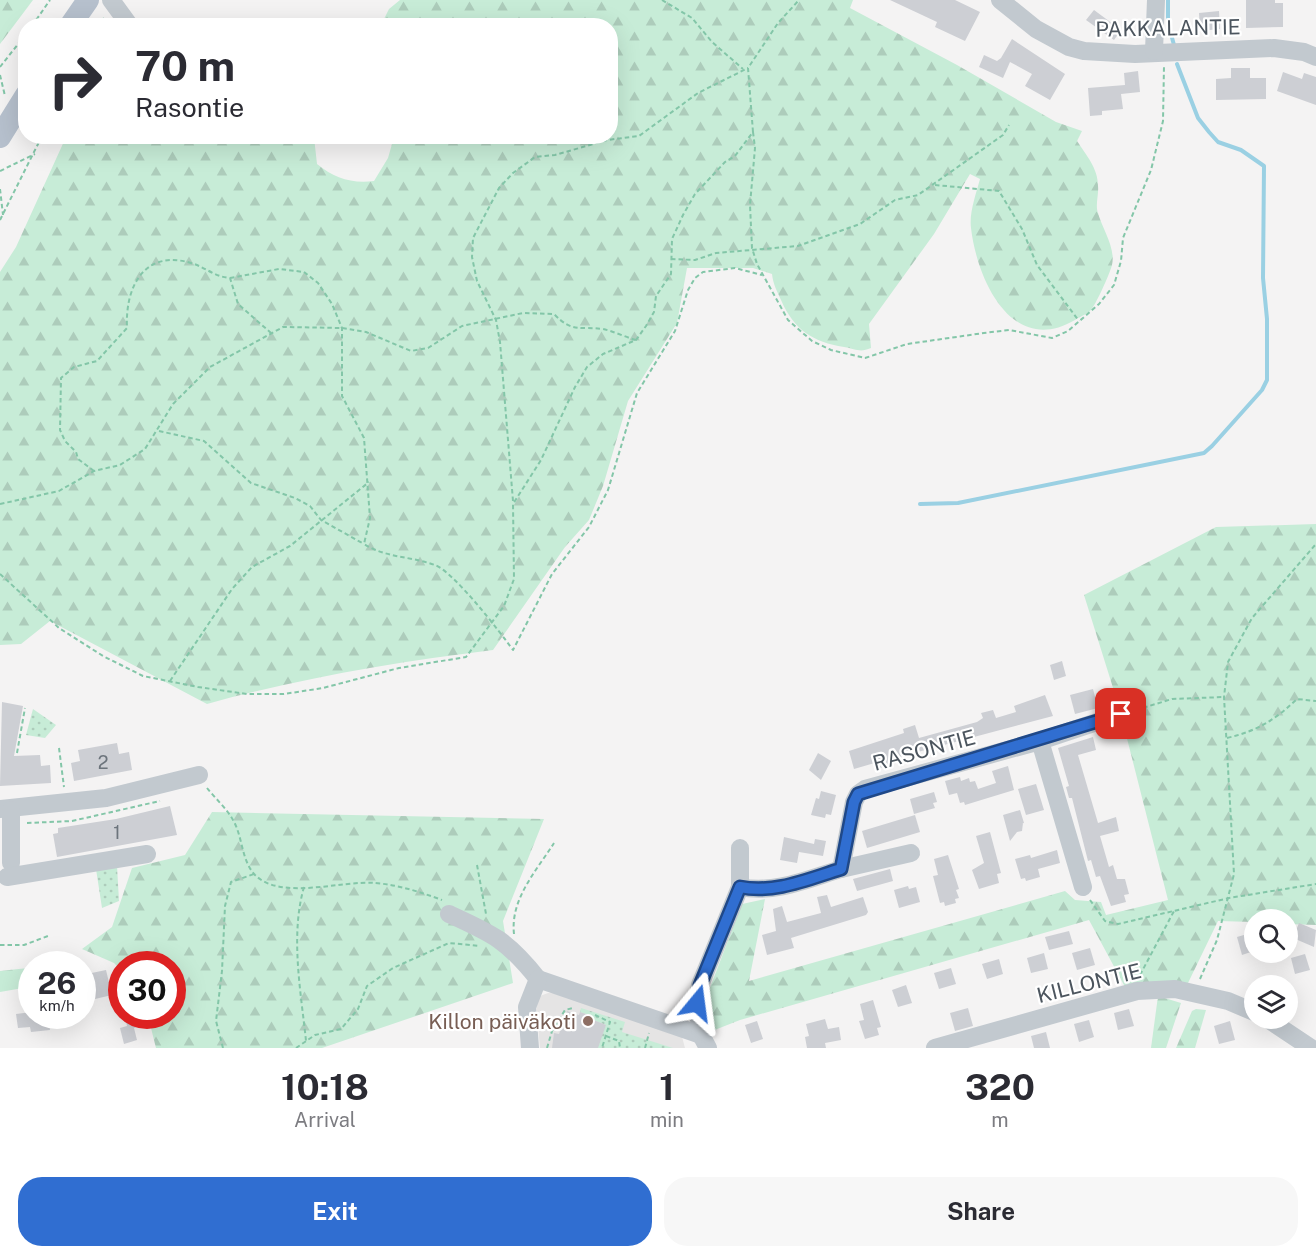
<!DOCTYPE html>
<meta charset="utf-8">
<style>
body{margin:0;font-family:"Public Sans",sans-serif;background:#f7f7f7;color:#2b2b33;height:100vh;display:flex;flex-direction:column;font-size:22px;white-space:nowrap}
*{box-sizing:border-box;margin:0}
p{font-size:20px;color:#7c7c81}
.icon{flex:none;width:33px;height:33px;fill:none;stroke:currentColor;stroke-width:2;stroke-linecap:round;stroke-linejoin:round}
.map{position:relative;height:1048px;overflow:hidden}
.details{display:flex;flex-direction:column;background:#fff;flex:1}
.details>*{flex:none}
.banner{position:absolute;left:18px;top:18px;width:600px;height:126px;border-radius:24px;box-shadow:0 6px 24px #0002;background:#fff;color:#2b2b33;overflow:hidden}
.controls{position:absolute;left:1244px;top:909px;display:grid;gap:12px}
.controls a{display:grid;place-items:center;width:54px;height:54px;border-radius:50%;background:#fff;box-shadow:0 6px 24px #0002;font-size:30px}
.speed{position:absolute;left:18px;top:951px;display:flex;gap:12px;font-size:30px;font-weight:700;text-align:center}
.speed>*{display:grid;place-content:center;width:78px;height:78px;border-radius:50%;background:#fff;box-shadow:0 6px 24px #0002;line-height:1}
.speed small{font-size:15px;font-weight:400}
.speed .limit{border:9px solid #d22;background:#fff;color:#111}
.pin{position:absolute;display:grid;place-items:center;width:51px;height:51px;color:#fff;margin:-26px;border-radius:12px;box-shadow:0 3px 9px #0006}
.me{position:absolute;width:66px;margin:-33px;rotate:16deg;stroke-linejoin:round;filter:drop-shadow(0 0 4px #0008)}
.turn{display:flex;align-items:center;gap:21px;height:126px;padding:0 18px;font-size:27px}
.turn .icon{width:78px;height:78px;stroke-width:2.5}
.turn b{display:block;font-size:42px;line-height:51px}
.eta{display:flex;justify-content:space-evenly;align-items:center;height:102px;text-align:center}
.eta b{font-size:36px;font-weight:700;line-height:42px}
.button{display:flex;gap:12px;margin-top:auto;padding:12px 18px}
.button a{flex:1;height:69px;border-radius:24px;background:#306ed1;color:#fff;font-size:24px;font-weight:700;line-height:69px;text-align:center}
.button a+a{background:#f7f7f7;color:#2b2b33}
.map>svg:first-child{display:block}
.education{fill:#e5e4e4}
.forest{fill:url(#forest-firs)}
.park{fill:url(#park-dots)}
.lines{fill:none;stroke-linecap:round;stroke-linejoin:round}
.stream{stroke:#9ad0e3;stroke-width:4}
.building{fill:#cdcfd4}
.path{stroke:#83c6a8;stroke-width:2;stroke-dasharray:4.5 3;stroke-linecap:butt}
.minor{stroke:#c2c9cf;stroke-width:18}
.major{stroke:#b6c0cd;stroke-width:22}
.route-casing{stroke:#1f4888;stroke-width:15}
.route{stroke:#306ed1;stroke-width:10}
.education-dot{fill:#8d6e63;stroke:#fff;stroke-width:2}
.labels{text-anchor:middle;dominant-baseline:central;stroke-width:4.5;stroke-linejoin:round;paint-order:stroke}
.number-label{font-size:18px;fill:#6c747c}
.street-label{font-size:21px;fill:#4c555e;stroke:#fff}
.education-label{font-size:21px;fill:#785e54;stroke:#fff;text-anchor:end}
</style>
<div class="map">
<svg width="1316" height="1048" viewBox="0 0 1316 1048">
<defs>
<pattern id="forest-firs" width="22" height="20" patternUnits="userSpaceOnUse" patternTransform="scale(1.5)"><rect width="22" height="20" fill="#c7ecd7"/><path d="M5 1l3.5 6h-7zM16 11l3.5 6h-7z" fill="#adccbb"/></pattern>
<pattern id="park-dots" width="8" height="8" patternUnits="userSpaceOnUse" patternTransform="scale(1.5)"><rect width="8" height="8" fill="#c7ecd7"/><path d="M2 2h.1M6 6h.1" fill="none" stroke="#adccbb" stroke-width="1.8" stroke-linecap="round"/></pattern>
</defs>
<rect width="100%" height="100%" fill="#f4f3f3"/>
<polygon class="education" points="548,993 580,994 681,1033 685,1048 540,1048 536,1005 540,996"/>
<g class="forest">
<polygon points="0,0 33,0 0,44"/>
<path d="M400,0H853L850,8L957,65L1056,122L1082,131L1077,141C1086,155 1098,168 1098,186C1099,194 1095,205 1098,213C1102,228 1116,248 1112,265C1110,273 1096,305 1090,311C1087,314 1079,317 1075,320C1012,357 977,280 971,228C969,213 976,194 980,179L970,174L934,234L869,324L871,348C860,353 856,349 844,347C813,342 794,330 781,300C777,291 773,284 772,274L753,268H687L677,323L628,401L603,486L589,520L565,547L493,650C396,662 301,678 207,704L50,621L21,644L0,645V272L16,247L66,137H129L140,144H155L172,136L314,137L317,164C334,178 352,184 374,181L388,158L394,137L610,136V26L381,25L389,9Z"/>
<polygon points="1316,524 1316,925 1287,924 1287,920 1254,920 1254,922 1218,921 1188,983 1125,987 1089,920 740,1020 707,1033 703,1006 742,904 765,899 749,981 1065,891 1075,900 1101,902 1106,915 1168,900 1119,707 1084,595 1216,527"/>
<polygon points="212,812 544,819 503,921 513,983 322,1048 156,1048 148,1016 172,1016 172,964 122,964 121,970 114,963 82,949 112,927 132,868 185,855"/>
<polygon points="28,968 31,978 23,988 0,992 0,971"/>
<polygon points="1158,996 1181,1003 1166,1048 1151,1048"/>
<polygon points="1196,1009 1206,1010 1195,1048 1176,1048 1192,1011"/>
</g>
<g class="park">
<polygon points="33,709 56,725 45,738 26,735"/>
<polygon points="117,866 119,901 102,908 96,869"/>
<polygon points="581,1008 625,1022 622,1032 673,1048 596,1048 606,1025 591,1019 592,1016 580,1012"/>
</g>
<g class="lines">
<g class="stream">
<polyline points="1168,0 1168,23 1174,45"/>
<polyline points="920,504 958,503 1204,453 1212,446 1262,390 1267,380 1267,319 1263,278 1264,166 1241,150 1218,142 1209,132 1198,118 1177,64"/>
</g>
</g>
<g class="building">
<polygon points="890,0 955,0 980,12 965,41 935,27 937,22"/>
<polygon points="1246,0 1275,0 1275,3 1283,3 1283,27 1246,28"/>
<polygon points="1094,10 1121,30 1114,40 1086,20"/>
<polygon points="1219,11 1220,29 1200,31 1199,13"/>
<polygon points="1012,39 1065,74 1050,100 1025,86 1032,74 1010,62 1003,78 979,67 984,55 997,61 1001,58"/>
<polygon points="1231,68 1250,68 1250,78 1266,78 1266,99 1216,100 1216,79 1231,78"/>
<polygon points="1138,71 1140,92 1121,94 1123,109 1102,111 1102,115 1090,116 1088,88 1125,85 1124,73"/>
<polygon points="1283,72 1302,79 1304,73 1316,77 1316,105 1277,91"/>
<polygon points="1062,661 1066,676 1054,680 1050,665"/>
<polygon points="1093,689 1098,708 1075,714 1070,695"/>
<polygon points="1045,695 1053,716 899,757 900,762 880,768 878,762 854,769 849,751 904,733 903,729 915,725 919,738 977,722 983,718 981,713 993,710 996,718 1016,712 1014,706"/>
<polygon points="2,702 23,706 14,756 40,755 41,766 50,765 51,783 0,786"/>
<polygon points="1093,737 1096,750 1078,755 1098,823 1116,817 1119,831 1100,836 1109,867 1113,865 1117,879 1125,879 1129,894 1124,895 1126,902 1111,906 1100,876 1096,877 1091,860 1088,861 1072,798 1069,798 1066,787 1069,786 1058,748"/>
<polygon points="117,743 119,754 129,752 132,770 74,781 71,763 80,761 78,750"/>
<polygon points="818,753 831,761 821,780 809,770"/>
<polygon points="1008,766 1014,790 965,805 964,802 960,803 957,793 949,795 945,781 960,777 961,781 969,778 970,782 975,781 978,789 996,783 992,771"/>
<polygon points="1036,784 1044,810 1026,815 1018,789"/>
<polygon points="821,791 836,795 831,815 826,814 825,818 811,815 816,798 819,799"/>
<polygon points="934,792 937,802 933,803 935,808 914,814 910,799"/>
<polygon points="170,806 177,835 57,857 53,834 58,833 58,828 116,819"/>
<polygon points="1020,810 1024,823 1020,824 1023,823 1022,831 1017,832 1010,841 1003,815"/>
<polygon points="915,815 920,832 867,848 862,831"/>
<polygon points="990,832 1001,873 997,874 999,883 979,889 972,870 984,863 976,836"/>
<polygon points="784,837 814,844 815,839 826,841 823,856 799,852 797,863 780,860"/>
<polygon points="1057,850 1060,863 1038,869 1040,877 1026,881 1025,878 1021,879 1015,859 1030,855 1031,858"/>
<polygon points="948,855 959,889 956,890 959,898 955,899 956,903 945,906 944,902 940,903 933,876 938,875 934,859"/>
<polygon points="890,869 893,881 857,891 853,879"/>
<polygon points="908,886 909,889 916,887 920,902 899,908 894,890"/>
<polygon points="827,895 831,907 863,897 868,912 866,915 791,938 794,948 767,955 762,935 776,931 773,909 782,906 787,922 821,913 817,897"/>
<polygon points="1299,923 1316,930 1314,947 1293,938"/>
<polygon points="1069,931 1073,944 1049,950 1045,937"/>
<polygon points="1254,932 1254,951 1242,955 1237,937"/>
<polygon points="1090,948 1095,965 1077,970 1072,953"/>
<polygon points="1044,953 1048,969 1031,973 1027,958"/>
<polygon points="1305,954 1310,970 1295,974 1291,958"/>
<polygon points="999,959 1003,974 987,979 982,964"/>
<polygon points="951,968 956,984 939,989 934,973"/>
<polygon points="106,970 112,995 95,999 92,988 82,991 82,975"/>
<polygon points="906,985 912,1003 898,1007 892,990"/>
<polygon points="873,1000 881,1027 877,1028 879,1035 865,1039 859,1021 864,1020 860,1004"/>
<polygon points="968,1008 973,1026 955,1031 950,1013"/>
<polygon points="1129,1009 1134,1026 1118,1030 1114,1013"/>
<polygon points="567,1011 579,1015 580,1012 592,1016 591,1019 606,1025 598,1048 552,1048 554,1033 559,1034"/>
<polygon points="32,1012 32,1016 48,1016 50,1030 31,1032 30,1027 18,1028 16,1014"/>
<polygon points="140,1016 143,1025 134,1028 137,1040 124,1044 120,1028 127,1026 125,1017"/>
<polygon points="825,1019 828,1029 839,1027 841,1040 825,1043 826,1048 807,1048 805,1037 809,1036 806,1024"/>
<polygon points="1089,1020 1094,1037 1079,1042 1074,1024"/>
<polygon points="757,1021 763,1039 751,1043 745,1025"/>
<polygon points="1230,1021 1235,1040 1219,1044 1214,1026"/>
<polygon points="1046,1032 1050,1048 1034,1048 1031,1036"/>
</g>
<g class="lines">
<g class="path">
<polyline points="662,0 692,18 712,42 743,69"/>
<polyline points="32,26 50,0"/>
<polyline points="99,26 104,18"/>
<polyline points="0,67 26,34"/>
<polyline points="0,75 5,96"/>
<polyline points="753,132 755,148 750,205 752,248 757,264 788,320 812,341 831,350 865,358 907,344 984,333 1009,330 1052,338 1068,331 1099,304 1114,285 1121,261 1123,238 1151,170 1163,121 1164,66"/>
<polyline points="0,171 35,154"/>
<polyline points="935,185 999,191 1022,229 1037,265 1079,321"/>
<polyline points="0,189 3,215"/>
<polyline points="0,220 42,136"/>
<polyline points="671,259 695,260 716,253 798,246 860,224 895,200 918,195 1003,135 1009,125"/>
<path d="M230,278L279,269L304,272L318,283L332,304L342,328V396L364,438L370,518L364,544C386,558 410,556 435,565C454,572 500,632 513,650L552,574L589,527L608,490L637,393L675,331L688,290L695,278L703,272L735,268L762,275"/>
<polyline points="159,431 204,441 251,483 295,498 310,506 321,520 364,544"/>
<path d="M94,471L78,459L76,452L65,441L60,430L61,378L74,367L97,361L127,328C125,287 144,249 191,263C205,267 215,277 230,278L238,304L271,333"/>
<polyline points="513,501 500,342 496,320 477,281 472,257 473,238 499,188 513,173 535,157 555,155 607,140 639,136 698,93 748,68"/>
<path d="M0,504L59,491L94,471L120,465L145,449L173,404L210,367L283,327L342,328L366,332L411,351L428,348L462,326L523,313L554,314C572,333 579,326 603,329C613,331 625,337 636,340"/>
<polyline points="0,574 59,628 103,656 143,676 198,687 247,694 284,694 323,688 399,668 466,657 504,606 514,579 513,504 541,460 575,387 587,367 603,354 636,340 646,326 654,312 656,296 671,274 672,239 683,215 695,194 725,162 735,156 753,132 748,68 778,23 799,0"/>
<polyline points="170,681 232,589 252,567 290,546 369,482"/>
<polyline points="1136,710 1172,699 1224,697"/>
<path d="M1227,738C1257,731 1275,720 1297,699L1316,701"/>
<polyline points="59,748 64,787"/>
<polyline points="17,753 25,708"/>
<path d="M207,788C215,798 227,809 233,820C243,837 241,860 255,875C281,901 342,880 375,883C399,885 420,892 442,900"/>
<polyline points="27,823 72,821 160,801"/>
<polyline points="477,865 486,914"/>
<path d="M304,887C290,936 301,992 306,1041"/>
<polyline points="1090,900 1105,921 1118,924 1229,898 1316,884"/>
<path d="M514,934C510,899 537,870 554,843"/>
<polyline points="0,945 24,945 48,936"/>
<polyline points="1140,975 1174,911"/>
<polyline points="1200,979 1217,940 1234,874 1224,697 1228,662 1252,618 1316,544"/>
<polyline points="595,1015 610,1022 602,1048"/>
<polyline points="606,1036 619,1041 620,1048"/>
<polyline points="223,1048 216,1021 222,971 225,906 231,882 254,874"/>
<polyline points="296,1048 315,1035 341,1029 358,1009 367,986 393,968 449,943 480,946"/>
<polyline points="547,1048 552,1031 565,1010 573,1008"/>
<polyline points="645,1048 649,1033"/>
</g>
<g class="minor">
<polyline points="111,0 130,26"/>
<polyline points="1000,0 1036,29 1069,47 1084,51 1135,54 1274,48 1304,52 1316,57"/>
<polyline points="1154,51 1156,0"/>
<polyline points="1040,741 1121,714"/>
<polyline points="0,809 106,798 199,775"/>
<polyline points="11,863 11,810"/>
<polyline points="841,869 911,853"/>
<polyline points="7,877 147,854"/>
<path d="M740,887C775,894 808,879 841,869L854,802L858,794L865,789L1040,741L1083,887"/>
<path d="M449,914C493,934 507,940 538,979"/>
<polyline points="538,979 701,1035"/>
<polyline points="1266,1018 1311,1048"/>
<polyline points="530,1048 527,1007 538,979"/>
<polyline points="708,1048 701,1035 697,1003 700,985 740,887 740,848"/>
<polyline points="935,1048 1137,991 1175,989 1228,1001 1254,1012"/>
</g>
<g class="major">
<polyline points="70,26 88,0"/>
<polyline points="0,137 26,95"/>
</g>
</g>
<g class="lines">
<g class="route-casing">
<path id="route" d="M697,1003L700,985L740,887C775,894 808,879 841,869L854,802L858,794L1121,714"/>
</g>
<use href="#route" class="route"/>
</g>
<circle class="education-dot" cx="588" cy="1021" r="6"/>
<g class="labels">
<g class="number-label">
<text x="103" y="762">2</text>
<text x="117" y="832">1</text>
</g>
<g class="street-label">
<text transform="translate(1168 28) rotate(-1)">PAKKALANTIE</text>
<text transform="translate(924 750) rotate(-15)">RASONTIE</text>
<text transform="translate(1089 983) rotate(-14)">KILLONTIE</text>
</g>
<g class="education-label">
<text x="576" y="1021">Killon päiväkoti</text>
</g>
</g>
</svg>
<div class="controls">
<a><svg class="icon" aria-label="search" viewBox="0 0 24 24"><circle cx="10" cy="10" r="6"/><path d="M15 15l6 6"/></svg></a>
<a><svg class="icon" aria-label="layers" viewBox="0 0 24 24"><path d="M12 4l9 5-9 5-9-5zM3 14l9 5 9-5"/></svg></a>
</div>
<div class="speed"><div>26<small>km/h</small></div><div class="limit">30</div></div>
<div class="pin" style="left:1121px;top:714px;background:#d93025"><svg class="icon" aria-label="arrive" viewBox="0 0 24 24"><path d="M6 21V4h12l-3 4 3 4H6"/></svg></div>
<svg class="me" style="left:697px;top:1003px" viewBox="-20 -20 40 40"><path d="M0-17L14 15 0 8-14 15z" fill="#306ed1" stroke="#fff" stroke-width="4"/></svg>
<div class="banner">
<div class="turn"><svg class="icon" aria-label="right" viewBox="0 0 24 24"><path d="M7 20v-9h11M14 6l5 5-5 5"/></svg><div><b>70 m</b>Rasontie</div></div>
</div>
</div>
<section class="details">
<div class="eta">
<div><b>10:18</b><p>Arrival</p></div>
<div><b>1</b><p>min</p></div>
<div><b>320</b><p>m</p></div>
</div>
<div class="button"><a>Exit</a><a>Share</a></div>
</section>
